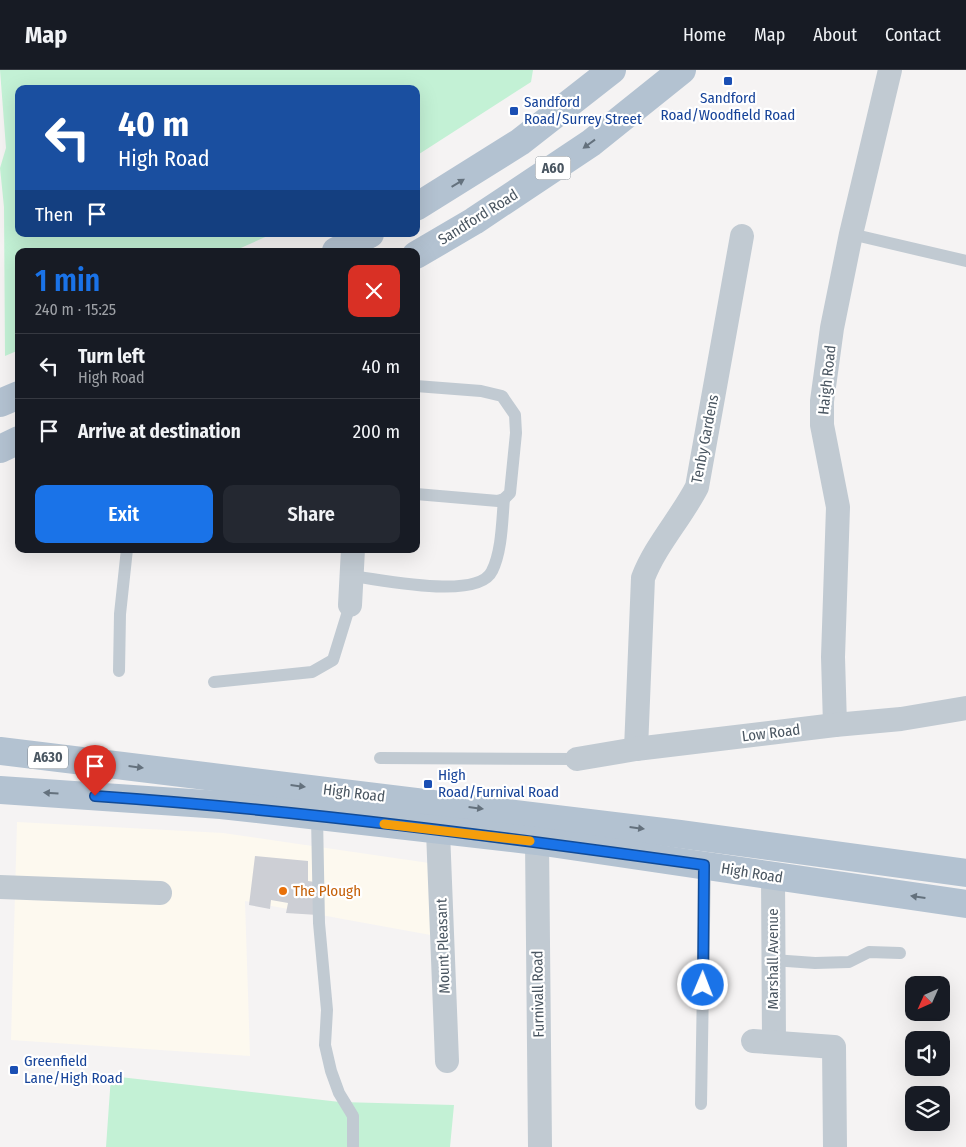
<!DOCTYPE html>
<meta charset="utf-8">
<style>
body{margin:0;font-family:"Fira Sans Condensed",sans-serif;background:#242831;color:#f1f3f6;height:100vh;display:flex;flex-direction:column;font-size:19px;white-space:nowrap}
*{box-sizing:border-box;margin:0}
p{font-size:16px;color:#9ea1a6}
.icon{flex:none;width:28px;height:28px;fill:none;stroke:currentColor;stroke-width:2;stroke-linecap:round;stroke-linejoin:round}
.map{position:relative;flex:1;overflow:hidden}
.drawer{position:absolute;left:15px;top:178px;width:405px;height:305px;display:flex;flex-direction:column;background:#171b24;border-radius:10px;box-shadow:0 5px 20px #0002}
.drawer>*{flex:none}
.top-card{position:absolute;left:15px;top:15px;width:405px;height:152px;border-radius:10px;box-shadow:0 5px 20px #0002;background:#1a4fa0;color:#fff;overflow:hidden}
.needle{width:32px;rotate:225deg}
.tools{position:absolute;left:905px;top:906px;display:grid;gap:10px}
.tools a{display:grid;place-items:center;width:45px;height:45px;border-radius:10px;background:#171b24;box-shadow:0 5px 20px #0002;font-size:25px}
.pin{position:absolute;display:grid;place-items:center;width:42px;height:42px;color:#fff;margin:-51px -21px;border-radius:50% 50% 50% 0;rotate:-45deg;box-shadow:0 0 5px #0007}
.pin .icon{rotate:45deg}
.me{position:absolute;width:55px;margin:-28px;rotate:1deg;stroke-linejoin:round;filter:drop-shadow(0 0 4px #0008)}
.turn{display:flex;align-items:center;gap:18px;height:105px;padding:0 20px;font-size:22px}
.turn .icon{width:65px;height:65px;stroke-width:2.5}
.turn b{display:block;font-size:35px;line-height:42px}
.then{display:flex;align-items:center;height:48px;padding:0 20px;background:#0003;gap:10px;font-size:19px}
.round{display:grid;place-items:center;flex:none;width:52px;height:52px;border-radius:10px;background:#242831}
.overview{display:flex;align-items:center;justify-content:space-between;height:85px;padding:0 20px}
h1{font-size:30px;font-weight:600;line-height:38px;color:#1a73e8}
.cta{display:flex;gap:10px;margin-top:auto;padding:10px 20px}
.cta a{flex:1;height:58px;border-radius:10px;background:#1a73e8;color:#fff;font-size:20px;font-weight:600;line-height:58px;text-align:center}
.cta a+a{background:#242831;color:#f1f3f6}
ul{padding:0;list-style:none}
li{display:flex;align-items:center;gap:15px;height:65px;padding:0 20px;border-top:1px solid #363941}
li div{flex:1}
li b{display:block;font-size:19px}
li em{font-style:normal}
header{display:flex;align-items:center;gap:30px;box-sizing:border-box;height:70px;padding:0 25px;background:#171b24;border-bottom:1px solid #363941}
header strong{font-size:24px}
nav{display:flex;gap:28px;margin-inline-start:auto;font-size:18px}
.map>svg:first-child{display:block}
.commercial{fill:#fdf9ef}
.green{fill:#c3f1d5}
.building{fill:#cdcfd5}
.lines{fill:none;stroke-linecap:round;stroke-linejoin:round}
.lane{stroke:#c1cad2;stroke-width:12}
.street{stroke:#c1cad2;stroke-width:24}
.primary{stroke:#b3c2d1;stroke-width:28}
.oneway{fill:#64717d}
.route-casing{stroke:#114b97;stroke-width:12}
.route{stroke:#1a73e8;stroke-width:9}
.slow{stroke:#f59e0b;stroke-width:9}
.transit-dot{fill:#1a4fb4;stroke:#fff;stroke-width:2}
.food-dot{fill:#e8710a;stroke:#fff;stroke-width:2}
.labels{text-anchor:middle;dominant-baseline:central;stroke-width:4.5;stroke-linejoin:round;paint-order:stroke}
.shield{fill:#fff;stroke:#808990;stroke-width:1}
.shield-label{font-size:14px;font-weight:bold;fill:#4a5661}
.transit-label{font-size:15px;fill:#164399;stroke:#fff;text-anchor:start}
.street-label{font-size:15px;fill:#4a5661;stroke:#fff}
.food-label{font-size:15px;fill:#c56008;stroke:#fff;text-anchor:start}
</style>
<header>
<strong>Map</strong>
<nav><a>Home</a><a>Map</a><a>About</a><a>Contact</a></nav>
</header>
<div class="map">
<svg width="966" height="1077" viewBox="0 0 966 1077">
<rect width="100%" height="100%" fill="#f5f3f3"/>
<polygon class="commercial" points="17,752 223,763 429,793 436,866 245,831 250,986 11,970"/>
<g class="green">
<polygon points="0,0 533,0 531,12 416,86 416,19 19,19 19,164 272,164 234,181 19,181 19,280 5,286 4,137 0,98 6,78"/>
<polygon points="111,1006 340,1032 454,1035 450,1077 106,1077"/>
</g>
<polygon class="building" points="255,786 308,791 308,811 315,812 318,845 286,843 288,833 271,830 270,839 249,835"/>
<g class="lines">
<g class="lane">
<polyline points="851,164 966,191"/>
<polyline points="416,316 481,321 502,326 515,345 516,363 510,423 504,429 498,431 416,424"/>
<path d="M351,506C380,509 478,531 492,501C502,481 502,451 504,429"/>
<polyline points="119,601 120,544 127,479"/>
<polyline points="214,612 312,602 333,590 350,535"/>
<polyline points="380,688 577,689"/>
<polyline points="317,746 319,853 327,940 325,975 331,1001 339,1023 353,1046 353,1077"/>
<polyline points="773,890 815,893 849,892 869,882 900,883"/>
<polyline points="701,1034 705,795"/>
</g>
<g class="street">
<polyline points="350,535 353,479"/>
<polyline points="835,655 833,587 838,437 822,355 822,331 832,258 851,164 890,0"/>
<path d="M636,679L643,508C655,476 681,448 697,417L742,166"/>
<polyline points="577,689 636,679 835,655 901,649 966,638"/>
<polyline points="438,761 447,991"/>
<polyline points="537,771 540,1077"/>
<polyline points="773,806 774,972"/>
<polyline points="0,817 160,823"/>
<polyline points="753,971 834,977 835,1077"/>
</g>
<g class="primary">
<polyline points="416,137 520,72 612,0"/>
<polyline points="336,181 370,164"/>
<polyline points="416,185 474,151 591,73 682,0"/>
<polyline points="0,333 19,325"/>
<polyline points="0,379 19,370"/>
<polyline points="0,681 680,764 966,803"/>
<polyline points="0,720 221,735 537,771 966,834"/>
</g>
</g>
<defs><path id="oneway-solid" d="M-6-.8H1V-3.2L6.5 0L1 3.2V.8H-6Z" transform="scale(1.25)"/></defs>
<g class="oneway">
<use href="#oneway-solid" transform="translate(589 74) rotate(144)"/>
<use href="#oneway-solid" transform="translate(458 113) rotate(-31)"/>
<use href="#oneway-solid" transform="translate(136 697) rotate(7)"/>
<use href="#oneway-solid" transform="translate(298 716) rotate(7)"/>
<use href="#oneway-solid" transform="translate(51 723) rotate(-176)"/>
<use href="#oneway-solid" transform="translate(476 738) rotate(7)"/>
<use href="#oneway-solid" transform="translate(637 758) rotate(7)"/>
<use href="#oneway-solid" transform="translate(918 827) rotate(-172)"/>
</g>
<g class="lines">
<g class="route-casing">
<path id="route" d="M95,726C299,740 502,767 704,795L703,915"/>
</g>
<use href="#route" class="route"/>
<polyline class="slow" points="384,754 530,771"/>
</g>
<g class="transit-dot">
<rect x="723" y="6" width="10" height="10" rx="2.5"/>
<rect x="509" y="36" width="10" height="10" rx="2.5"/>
<rect x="423" y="709" width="10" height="10" rx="2.5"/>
<rect x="9" y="995" width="10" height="10" rx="2.5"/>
</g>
<circle class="food-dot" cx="283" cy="821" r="5"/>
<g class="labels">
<g class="shield">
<rect x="535.5" y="86.5" width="35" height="23" rx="4"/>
<rect x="28" y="675.5" width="40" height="23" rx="4"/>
</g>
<g class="shield-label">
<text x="553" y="98">A60</text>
<text x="48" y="687">A630</text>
</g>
<g class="transit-label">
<text x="728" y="28" text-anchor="middle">Sandford<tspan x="728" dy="17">Road/Woodfield Road</tspan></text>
<text x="524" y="32">Sandford<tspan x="524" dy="17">Road/Surrey Street</tspan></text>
<text x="438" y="705">High<tspan x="438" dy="17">Road/Furnival Road</tspan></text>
<text x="24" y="991">Greenfield<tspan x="24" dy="17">Lane/High Road</tspan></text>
</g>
<g class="street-label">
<text transform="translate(478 147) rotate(-32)">Sandford Road</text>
<text transform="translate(827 310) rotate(-84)">Haigh Road</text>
<text transform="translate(705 369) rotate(-79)">Tenby Gardens</text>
<text transform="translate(771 663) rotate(-7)">Low Road</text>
<text transform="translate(354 723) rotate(7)">High Road</text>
<text transform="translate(752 803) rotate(9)">High Road</text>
<text transform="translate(443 876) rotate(-92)">Mount Pleasant</text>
<text transform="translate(773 889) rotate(-90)">Marshall Avenue</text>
<text transform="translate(538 924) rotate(-91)">Furnivall Road</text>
</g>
<g class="food-label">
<text x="293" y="821">The Plough</text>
</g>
</g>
</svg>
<div class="tools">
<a><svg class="needle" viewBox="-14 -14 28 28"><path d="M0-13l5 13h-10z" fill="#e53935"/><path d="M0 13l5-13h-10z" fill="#9ea1a6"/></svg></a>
<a><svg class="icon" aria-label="sound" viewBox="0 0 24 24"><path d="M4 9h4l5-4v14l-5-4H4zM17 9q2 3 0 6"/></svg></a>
<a><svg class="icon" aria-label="layers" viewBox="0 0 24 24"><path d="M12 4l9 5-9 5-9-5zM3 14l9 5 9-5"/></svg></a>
</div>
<div class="pin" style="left:95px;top:726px;background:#d93025"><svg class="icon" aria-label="arrive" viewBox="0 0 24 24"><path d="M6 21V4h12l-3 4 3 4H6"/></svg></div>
<svg class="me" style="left:703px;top:915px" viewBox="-20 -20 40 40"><circle r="17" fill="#1a73e8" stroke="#fff" stroke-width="3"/><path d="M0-11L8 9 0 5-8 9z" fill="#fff"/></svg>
<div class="top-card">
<div class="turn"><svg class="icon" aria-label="left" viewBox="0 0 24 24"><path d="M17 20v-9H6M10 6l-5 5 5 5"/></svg><div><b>40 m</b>High Road</div></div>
<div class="then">Then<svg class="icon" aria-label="arrive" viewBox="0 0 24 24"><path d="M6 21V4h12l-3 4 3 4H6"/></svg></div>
</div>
<section class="drawer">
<div class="overview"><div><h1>1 min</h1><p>240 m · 15:25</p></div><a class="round" style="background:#d93025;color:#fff"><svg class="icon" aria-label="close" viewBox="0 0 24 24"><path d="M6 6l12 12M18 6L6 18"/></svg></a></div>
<ul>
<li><svg class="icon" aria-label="left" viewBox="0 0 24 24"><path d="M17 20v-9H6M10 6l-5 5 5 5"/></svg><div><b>Turn left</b><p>High Road</p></div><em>40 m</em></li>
<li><svg class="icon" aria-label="arrive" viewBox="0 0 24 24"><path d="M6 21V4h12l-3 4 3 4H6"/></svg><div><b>Arrive at destination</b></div><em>200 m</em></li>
</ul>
<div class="cta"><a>Exit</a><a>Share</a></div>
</section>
</div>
